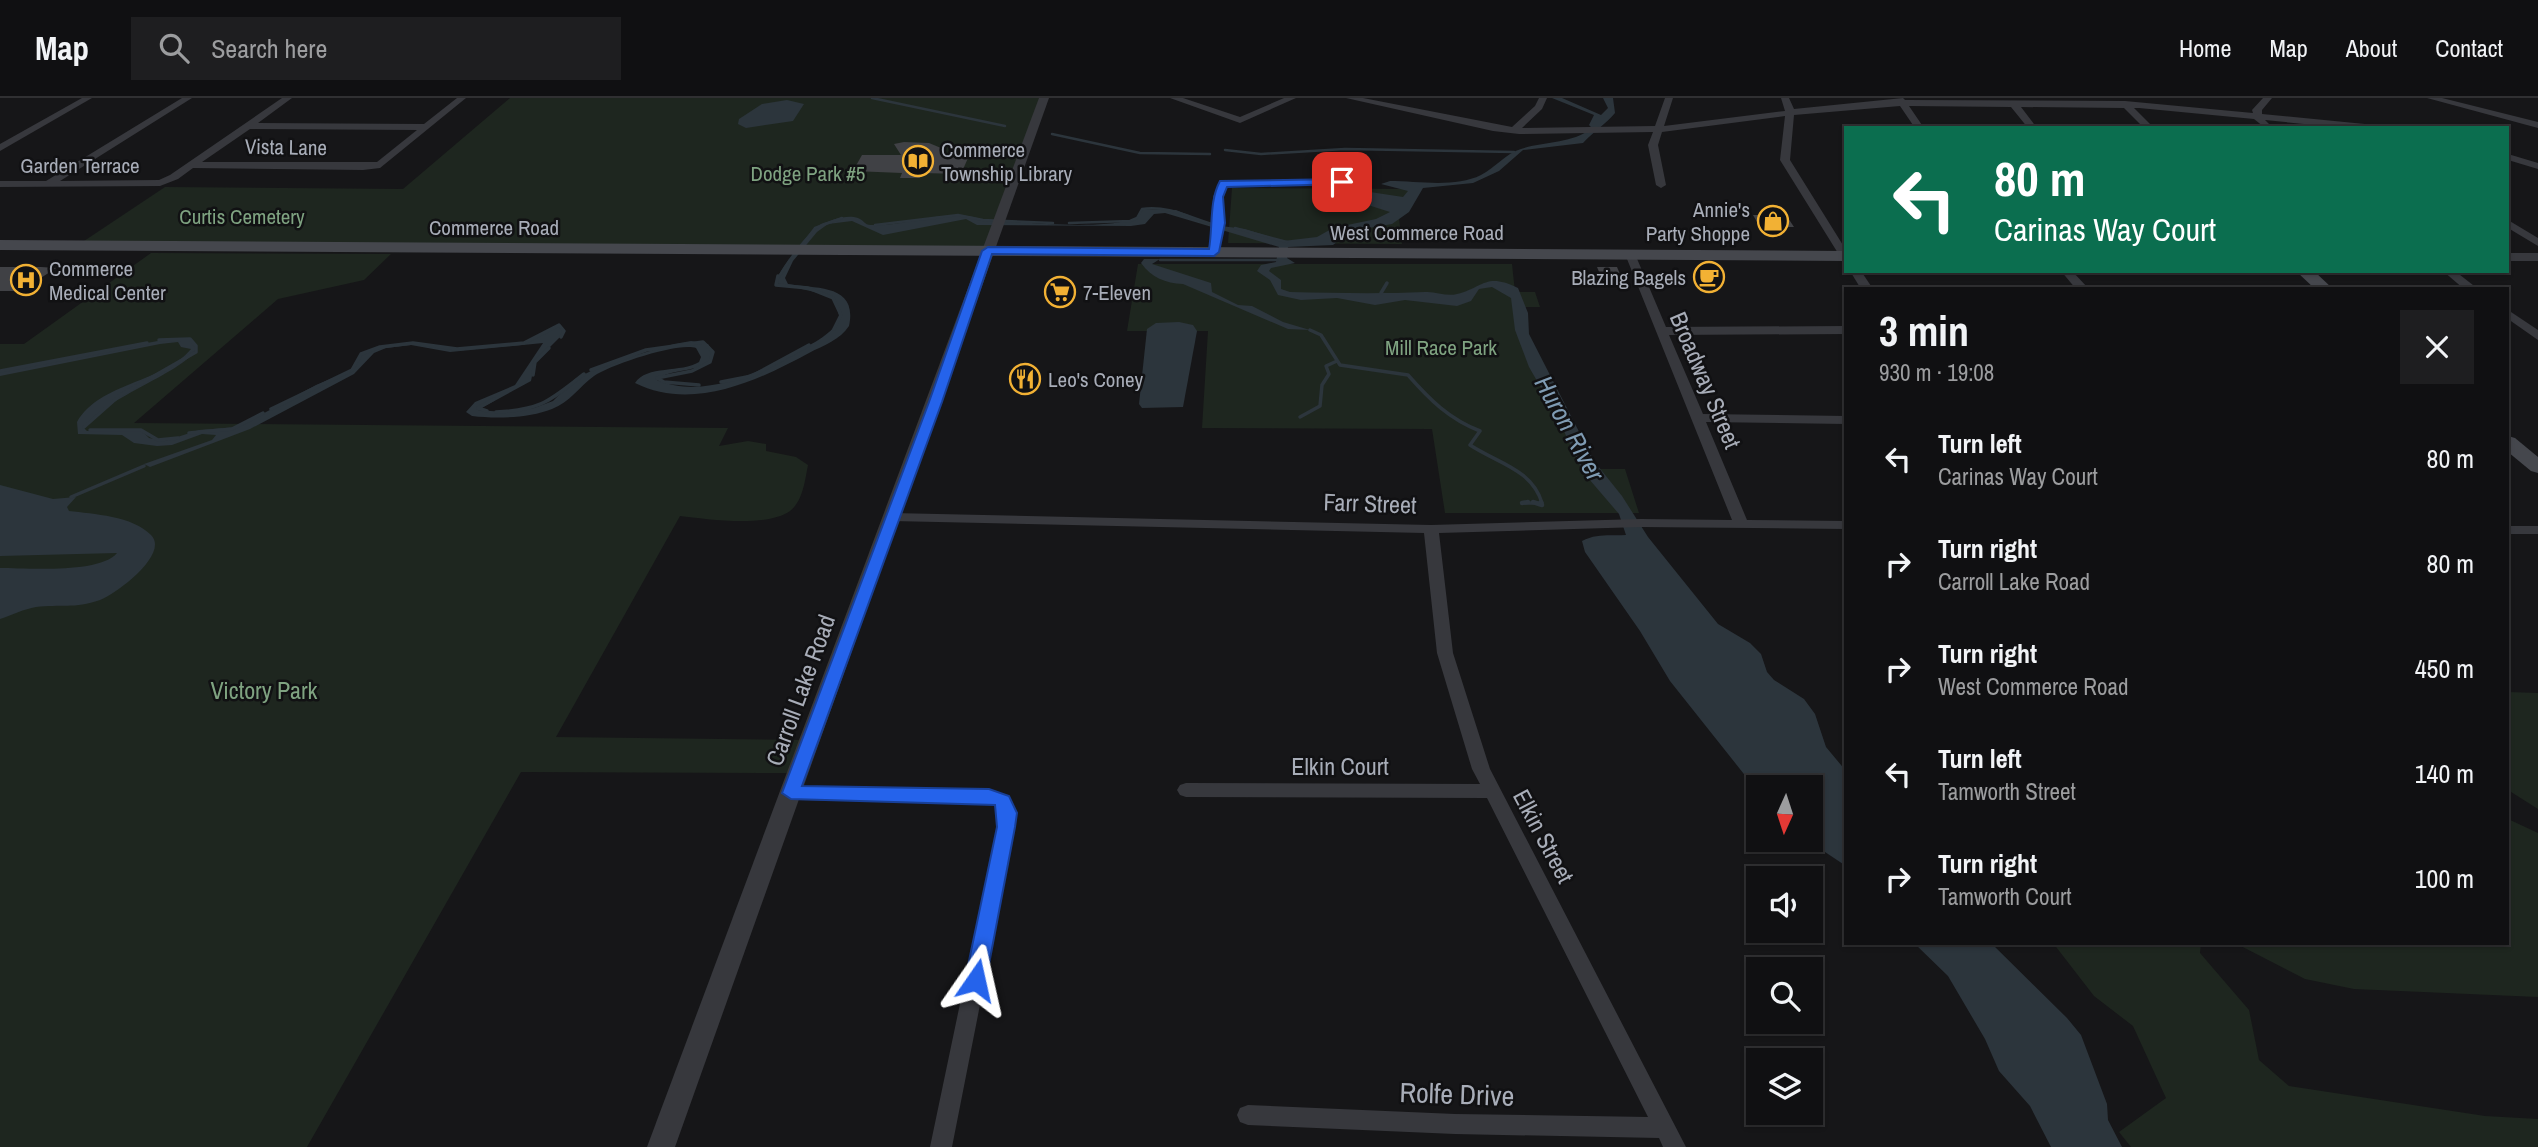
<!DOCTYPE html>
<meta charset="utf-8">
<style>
body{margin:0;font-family:"Archivo Narrow",sans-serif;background:#1e1e20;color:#f1f3f6;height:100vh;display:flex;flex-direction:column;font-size:26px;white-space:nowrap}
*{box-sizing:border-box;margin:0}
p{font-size:23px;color:#9c9d9f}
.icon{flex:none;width:38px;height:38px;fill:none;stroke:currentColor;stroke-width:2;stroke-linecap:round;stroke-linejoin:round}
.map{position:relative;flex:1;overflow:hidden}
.details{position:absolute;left:1844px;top:189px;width:665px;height:658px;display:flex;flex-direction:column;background:#101012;border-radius:0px;box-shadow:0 2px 5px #0004,0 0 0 2px #303032}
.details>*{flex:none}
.top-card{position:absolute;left:1844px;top:28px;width:665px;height:147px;border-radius:0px;box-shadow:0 2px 5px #0004,0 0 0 2px #303032;background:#0b6e4f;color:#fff;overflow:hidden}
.needle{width:46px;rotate:183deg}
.controls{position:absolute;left:1746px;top:677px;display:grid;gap:14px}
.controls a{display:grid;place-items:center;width:77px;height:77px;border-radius:0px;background:#101012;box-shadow:0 2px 5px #0004,0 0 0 2px #303032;font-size:35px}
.pin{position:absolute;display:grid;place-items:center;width:60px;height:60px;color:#fff;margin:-30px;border-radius:14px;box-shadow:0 4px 10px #0006}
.me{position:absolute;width:77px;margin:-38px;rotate:11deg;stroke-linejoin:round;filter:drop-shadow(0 0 5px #0008)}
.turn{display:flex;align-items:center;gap:24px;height:147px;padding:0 35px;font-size:32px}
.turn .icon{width:91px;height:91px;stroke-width:2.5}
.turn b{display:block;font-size:49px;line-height:60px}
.round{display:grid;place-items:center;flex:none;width:74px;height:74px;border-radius:0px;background:#1e1e20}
.summary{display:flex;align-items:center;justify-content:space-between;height:119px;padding:0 35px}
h1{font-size:42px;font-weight:700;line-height:52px}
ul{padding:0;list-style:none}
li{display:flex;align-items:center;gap:21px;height:105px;padding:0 35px}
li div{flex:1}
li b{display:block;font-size:26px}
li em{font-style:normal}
header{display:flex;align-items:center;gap:42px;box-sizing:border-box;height:98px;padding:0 35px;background:#101012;border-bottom:2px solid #303032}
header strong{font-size:33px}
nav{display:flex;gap:38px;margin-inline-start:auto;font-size:24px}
.search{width:490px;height:63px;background:#1e1e20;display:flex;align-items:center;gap:18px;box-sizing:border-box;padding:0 24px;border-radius:0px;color:#9c9d9f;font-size:26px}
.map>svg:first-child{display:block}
.green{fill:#1e261f}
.water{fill:#2c353c}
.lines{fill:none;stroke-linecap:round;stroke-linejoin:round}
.stream-far2{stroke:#2c353c;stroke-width:2.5}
.stream-far1{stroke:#2c353c;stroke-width:3.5}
.stream{stroke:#2c353c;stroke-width:4.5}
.building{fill:#404145}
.minor{fill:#37383d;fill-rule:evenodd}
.tertiary{fill:#37383d;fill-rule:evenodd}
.secondary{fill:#45474d;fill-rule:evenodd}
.route{fill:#2563eb;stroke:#184099;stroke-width:2}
.labels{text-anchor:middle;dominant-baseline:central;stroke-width:5;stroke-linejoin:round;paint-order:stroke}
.far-street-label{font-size:21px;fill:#a8adb8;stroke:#111113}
.far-poi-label{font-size:21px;fill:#a8adb8;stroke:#111113;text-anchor:start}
.far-park-label{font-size:21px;fill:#7fa381;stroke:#111113}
.street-label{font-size:24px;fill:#a8adb8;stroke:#111113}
.park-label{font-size:24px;fill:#7fa381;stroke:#111113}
.water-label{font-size:26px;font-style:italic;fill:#7f9bb3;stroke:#111113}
.near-street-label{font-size:28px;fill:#a8adb8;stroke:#111113}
</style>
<header>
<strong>Map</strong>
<div class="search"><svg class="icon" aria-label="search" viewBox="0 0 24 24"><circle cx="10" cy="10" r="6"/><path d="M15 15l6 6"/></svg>Search here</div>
<nav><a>Home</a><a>Map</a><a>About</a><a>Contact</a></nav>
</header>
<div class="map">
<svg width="2538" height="1049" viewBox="0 0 2538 1049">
<rect width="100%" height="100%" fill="#161618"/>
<g class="green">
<polygon points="510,0 1042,0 986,152 81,145 165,89 403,91"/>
<polygon points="1232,90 1416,91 1399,120 1402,146 1228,145"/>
<path d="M151,155L391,156L364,182L278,201L134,325L728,330L719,348L748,343L766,346V353L796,359L808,367C805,382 803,403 790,413C766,430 707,421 680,418L556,639L807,642L794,675L521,674L307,1049H0V246H24Z"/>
<polygon points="1138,166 1512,166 1515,194 1535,194 1540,209 1518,209 1522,233 1587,371 1625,371 1639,415 1445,415 1432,331 1202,330 1208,233 1127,233"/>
<polygon points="2508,594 2538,595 2538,711 2508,692"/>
<polygon points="2508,721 2538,735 2538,899 2354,891 2305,881 2235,845 2508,845"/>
<polygon points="2053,845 2201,845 2200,855 2249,912 2259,962 2289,988 2485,1018 2538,1021 2538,1049 2131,1049 2119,1034 2166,1000 2133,928 2094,898"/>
</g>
<g class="water">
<path d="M1552,0H1562L1601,17L1608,10L1603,0H1613L1615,15C1605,27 1594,33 1583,45L1523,52L1499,73L1473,85L1423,90L1409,114L1392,126L1351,133L1333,147L1288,149L1287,160L1295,165L1271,170L1269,173L1281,182V191L1290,194C1335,195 1379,196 1425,194C1435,193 1447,199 1457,196C1484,189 1486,174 1518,190L1528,215L1529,236L1594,363L1622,398L1648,439L1718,526L1750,545L1761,556L1767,574L1774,582L1804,601L1815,616L1826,649L1846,673V768L1807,742H1811V690H1759V695L1670,583L1640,533L1585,454L1582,443C1597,435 1610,438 1626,437L1619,416L1583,374L1555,314L1529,269L1515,232L1511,200L1492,189L1479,191L1471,203L1457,208L1405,202L1375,207L1337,200L1301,202L1278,197L1270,182L1257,173L1261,167L1276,164L1279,149L1165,115L1154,116L1145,126L1131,128L977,127L966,121L883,137L852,123L828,126L817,134L793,163L785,180L788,186C817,191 858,186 849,228C840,242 824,247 809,255C759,282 693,314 635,285C646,267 682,275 699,264L701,259L696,250C678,244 610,267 594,278C579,289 570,304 552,311C529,320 497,321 472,318L466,314L475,304L515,287L543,245L450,254L411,247L386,250L374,255L354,276L250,331L150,369L144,366L212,342L216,337L202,336L172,347L157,348L134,345L122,337L78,336L77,324C100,284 163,285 191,251L181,249L178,244L160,246L0,278V273L168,241H190L196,250C188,273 104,299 84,330L87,333L141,332L149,340L165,343L199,332L238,329L316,287L352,272L361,256L380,249L413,245L457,251L524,245L559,227L564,235L535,264L531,283L478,312L504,314L534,310L553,303L575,281L605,266L674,246L691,243L708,246L713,254L710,264C696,274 664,272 657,282C702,301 753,277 793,256C811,246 829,239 840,221L835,203L828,197L775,185C779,172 809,132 821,126C831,122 847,116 858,120C864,122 864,127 871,127C907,129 949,108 983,122C1026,124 1091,132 1131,122C1138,121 1139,116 1142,111L1176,112L1213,127L1245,131L1283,143L1317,139L1333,130L1376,121L1390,114L1368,107L1334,102L1330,99L1333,96L1357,92L1403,99L1408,93L1381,86L1390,83C1418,83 1455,90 1481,77C1495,70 1506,55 1521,51C1545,43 1572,46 1592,30L1589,27L1594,17Z"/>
<polygon points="787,2 804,6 793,23 746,30 738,26 739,21 762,6"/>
<path d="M1144,161H1160L1152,166L1211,185L1212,194L1238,207L1252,208L1283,224L1310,232L1288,231L1183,186C1165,185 1152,180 1141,165Z"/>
<polygon points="1179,224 1193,227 1197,233 1183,309 1142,310 1139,306 1147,231 1156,225"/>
<path d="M0,387L53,401L76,399L67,409L69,413C93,416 133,418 151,437C170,456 116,496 100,502C74,511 60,506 36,509C24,511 12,517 0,521V470C26,470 100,476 117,455L0,458Z"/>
<polygon points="1914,845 1991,845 2067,920 2081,937 2107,1006 2108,1022 2122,1049 2051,1049 2030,1008 1999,973 1985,941 1948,878"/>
</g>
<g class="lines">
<g class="stream-far2">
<polyline points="872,0 1005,28"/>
<polyline points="1052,36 1140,55 1210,56"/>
<polyline points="1225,52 1261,56 1345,51 1514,54"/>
<path d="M1069,125L1130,123L1137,120L1142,111C1170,107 1192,121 1219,128"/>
<polyline points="875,127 958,117 983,122 1053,125"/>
<polyline points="1235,130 1287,144"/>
<polyline points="800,150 815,130 842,120"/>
<polyline points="1160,162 1277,162"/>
<polyline points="778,180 790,162"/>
</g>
<g class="stream-far1">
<polyline points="778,178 776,187 808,190 833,200 841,217 834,231"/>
<polyline points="1381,195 1387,185"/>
<path d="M1310,232L1321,237L1340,267L1408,277C1430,302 1449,321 1480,333L1470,347C1497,365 1532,371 1542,405"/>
<polyline points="591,272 646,252 703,244 713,254 710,264 692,273 657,280 664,284 699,287"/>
<polyline points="0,273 147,245"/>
<polyline points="533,277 535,264 549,250"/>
<polyline points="721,284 752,278 809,247"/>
<polyline points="271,311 352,272 361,256 380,249 413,245 457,251 524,245 559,227 564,233 561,239"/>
<polyline points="487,313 478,310 494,301"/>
<path d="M496,314C542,312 549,303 584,276"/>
<polyline points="1300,319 1320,308 1322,287 1329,276 1326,268 1337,263"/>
<polyline points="84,329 119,298 196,254 196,248 190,241 159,242"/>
<polyline points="90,332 141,332 158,342 178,340"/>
<polyline points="189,335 232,331 263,315"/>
<polyline points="71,399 144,368"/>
<polyline points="1522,405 1538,405"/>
</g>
<g class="stream">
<polyline points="1533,404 1542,407 1541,404"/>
<polyline points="1522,405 1528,404"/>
</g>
</g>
<g class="building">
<polygon points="904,44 929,45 941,50 945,58 968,60 961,76 922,75 920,80 900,80 902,75 853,73 862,57 901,57 894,46"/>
<polygon points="1753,117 1786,117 1794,129 1760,129"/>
<polygon points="0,169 41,169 56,170 21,193 0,193"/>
<polygon points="1597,169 1617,169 1625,188 1605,188"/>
</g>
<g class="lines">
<g class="minor">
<polygon points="82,0 92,0 0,53 0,46"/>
<path d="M182,0H192L60,83L159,82L170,77L282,0H292L258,25L424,26L457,0H466L380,70L363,72L193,70L178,81L160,88L0,89V83H46ZM250,31L417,32L377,64H202Z"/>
<polygon points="1170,0 1183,0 1240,19 1284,0 1296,0 1240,25"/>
<polygon points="1346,0 1363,0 1512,29 1535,8 1539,0 1547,0 1542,11 1522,30 1655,28 1665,0 1673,0 1664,28 1785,13 1781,0 1789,0 1794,11 1903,0 1905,2 2125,3 2253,15 2252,12 2263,0 2272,0 2262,12 2262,16 2375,27 2379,30 2344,30 2265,22 2269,26 2264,29 2254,21 2139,10 2134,10 2154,30 2144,30 2124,10 2021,9 2037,30 2028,30 2011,9 1909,8 1924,30 1915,30 1900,8 1794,17 1790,62 1846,152 1846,163 1841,160 1780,62 1785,18 1662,34 1658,47 1666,87 1661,90 1656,87 1648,47 1653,34 1519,36 1493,33"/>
<polygon points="2427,0 2442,0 2538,24 2538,30"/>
<polygon points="2508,56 2538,65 2538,71 2508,62"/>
<polygon points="1342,81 1347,84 1346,86 1227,89 1223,99 1224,126 1219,154 1214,157 1209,154 1214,126 1213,99 1219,84"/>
<polygon points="2508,122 2538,140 2538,148 2508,130"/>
<polygon points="1630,153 1635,156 1666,229 1846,228 1846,236 1669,237 1703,316 1846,318 1846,326 1706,324 1747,422 1846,423 1846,431 1641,429 1439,435 1453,555 1490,671 1686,1049 1663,1049 1659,1040 1455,1036 1248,1027 1240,1024 1237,1017 1240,1010 1248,1007 1455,1016 1648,1019 1487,700 1186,699 1180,697 1177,692 1180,687 1186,685 1480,686 1472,671 1437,555 1424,435 892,423 885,419 892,415 1431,427 1641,421 1732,422 1625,156"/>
<polygon points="1850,173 1861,173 1873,191 1861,191"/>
<polygon points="2061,173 2072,173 2089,191 2076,191"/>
<polygon points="2443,173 2455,173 2478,191 2464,191"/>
<polygon points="2508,212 2538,232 2538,242 2508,221"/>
<rect x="2508" y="428" width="30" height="8"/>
<path d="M791,688L989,691L1009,698C1015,709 1016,717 1015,729L952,1049H930L997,729L998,715L995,707L988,705L791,702L785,700L782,695L785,690Z"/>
</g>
<g class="tertiary">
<polygon points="1039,0 1049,0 675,1049 647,1049"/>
<rect x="2508" y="155" width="30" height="8"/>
</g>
<g class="secondary">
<polygon points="0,142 1846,153 1846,163 0,152"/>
<polygon points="2296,173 2314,173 2333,191 2315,191"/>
<polygon points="2508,338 2515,340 2538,359 2538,375 2531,373 2508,354"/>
</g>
</g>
<path class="route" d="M1342,81L1345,86L1227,89L1223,99L1225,125L1219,154L1214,158L992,156L942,304L802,688L989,691L1009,698L1017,715L1015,729L986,882L983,888L976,891L969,888L965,882L997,729L995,707L791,701L782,695L929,304L982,153L988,149L1209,151C1213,129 1209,103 1220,83Z"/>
<defs>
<g id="library-ring" transform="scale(1.575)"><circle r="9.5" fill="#111113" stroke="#f2b134" stroke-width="1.5"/><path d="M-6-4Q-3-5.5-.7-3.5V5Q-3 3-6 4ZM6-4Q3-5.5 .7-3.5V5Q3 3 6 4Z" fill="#f2b134"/></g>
<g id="shop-ring" transform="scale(1.575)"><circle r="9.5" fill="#111113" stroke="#f2b134" stroke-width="1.5"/><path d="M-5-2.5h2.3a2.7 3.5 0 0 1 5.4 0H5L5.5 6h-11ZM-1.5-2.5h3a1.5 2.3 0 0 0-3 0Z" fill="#f2b134"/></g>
<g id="cafe-ring" transform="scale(1.575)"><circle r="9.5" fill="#111113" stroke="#f2b134" stroke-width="1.5"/><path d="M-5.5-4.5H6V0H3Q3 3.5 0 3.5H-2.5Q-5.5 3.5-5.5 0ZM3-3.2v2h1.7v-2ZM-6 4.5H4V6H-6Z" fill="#f2b134"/></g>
<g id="hospital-ring" transform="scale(1.575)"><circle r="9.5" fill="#111113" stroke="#f2b134" stroke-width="1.5"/><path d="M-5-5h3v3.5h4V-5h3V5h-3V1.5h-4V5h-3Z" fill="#f2b134"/></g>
<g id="supermarket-ring" transform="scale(1.575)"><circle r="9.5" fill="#111113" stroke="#f2b134" stroke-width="1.5"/><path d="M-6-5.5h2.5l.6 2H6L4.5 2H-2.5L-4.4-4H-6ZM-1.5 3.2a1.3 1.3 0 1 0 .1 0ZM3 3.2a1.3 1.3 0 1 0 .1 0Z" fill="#f2b134"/></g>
<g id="restaurant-ring" transform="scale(1.575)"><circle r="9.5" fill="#111113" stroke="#f2b134" stroke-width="1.5"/><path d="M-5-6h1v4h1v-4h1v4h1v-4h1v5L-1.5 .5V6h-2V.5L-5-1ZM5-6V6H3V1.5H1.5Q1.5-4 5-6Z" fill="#f2b134"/></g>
</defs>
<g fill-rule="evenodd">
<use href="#library-ring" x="918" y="63"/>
<use href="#shop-ring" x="1773" y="123"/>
<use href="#cafe-ring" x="1709" y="179"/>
<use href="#hospital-ring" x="26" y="182"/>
<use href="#supermarket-ring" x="1060" y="194"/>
<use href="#restaurant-ring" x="1025" y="281"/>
</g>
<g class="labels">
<g class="far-street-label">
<text transform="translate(286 49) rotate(1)">Vista Lane</text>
<text x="80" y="67">Garden Terrace</text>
<text x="494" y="129">Commerce Road</text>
<text x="1417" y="134">West Commerce Road</text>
</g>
<g class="far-poi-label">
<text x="941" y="51">Commerce<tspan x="941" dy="24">Township Library</tspan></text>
<text x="1750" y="111" text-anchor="end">Annie's<tspan x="1750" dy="24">Party Shoppe</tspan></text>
<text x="49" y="170">Commerce<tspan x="49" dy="24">Medical Center</tspan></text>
<text x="1686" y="179" text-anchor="end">Blazing Bagels</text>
<text x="1083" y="194">7-Eleven</text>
<text x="1048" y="281">Leo's Coney</text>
</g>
<g class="far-park-label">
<text x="808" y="75">Dodge Park #5</text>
<text x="242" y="118">Curtis Cemetery</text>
<text x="1441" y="249">Mill Race Park</text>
</g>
<g class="street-label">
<text transform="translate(1706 282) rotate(67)">Broadway Street</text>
<text transform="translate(1370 405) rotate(2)">Farr Street</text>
<text transform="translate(800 592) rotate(-70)">Carroll Lake Road</text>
<text x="1340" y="668">Elkin Court</text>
<text transform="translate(1544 738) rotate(62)">Elkin Street</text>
</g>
<g class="park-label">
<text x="264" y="592">Victory Park</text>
</g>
<g class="water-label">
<text transform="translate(1570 330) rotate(61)">Huron River</text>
</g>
<g class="near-street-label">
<text transform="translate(1457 996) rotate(2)">Rolfe Drive</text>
</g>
</g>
</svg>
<div class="controls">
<a><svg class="needle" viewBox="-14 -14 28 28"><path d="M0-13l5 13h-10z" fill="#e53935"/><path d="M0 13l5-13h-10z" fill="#9c9d9f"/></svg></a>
<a><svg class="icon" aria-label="sound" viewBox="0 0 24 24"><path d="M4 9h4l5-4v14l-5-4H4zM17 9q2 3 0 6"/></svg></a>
<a><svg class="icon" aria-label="search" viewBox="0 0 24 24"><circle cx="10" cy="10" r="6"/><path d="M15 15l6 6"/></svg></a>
<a><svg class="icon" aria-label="layers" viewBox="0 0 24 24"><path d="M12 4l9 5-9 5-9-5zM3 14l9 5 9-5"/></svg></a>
</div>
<div class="pin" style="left:1342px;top:84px;background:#d93025"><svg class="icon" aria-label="arrive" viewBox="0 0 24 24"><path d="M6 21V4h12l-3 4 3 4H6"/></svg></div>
<svg class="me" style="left:976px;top:882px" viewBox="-20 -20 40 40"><path d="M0-17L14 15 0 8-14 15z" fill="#2563eb" stroke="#fff" stroke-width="4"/></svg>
<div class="top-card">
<div class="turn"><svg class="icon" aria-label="left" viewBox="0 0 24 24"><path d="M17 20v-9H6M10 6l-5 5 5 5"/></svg><div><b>80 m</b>Carinas Way Court</div></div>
</div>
<section class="details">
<div class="summary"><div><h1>3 min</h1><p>930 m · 19:08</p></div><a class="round"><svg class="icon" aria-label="close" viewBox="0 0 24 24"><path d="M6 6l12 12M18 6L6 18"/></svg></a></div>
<ul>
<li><svg class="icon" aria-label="left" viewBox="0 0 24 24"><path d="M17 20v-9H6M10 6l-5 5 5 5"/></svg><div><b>Turn left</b><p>Carinas Way Court</p></div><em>80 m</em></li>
<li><svg class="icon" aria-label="right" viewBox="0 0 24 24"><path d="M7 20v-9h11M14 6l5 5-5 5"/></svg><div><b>Turn right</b><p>Carroll Lake Road</p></div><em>80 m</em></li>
<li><svg class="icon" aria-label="right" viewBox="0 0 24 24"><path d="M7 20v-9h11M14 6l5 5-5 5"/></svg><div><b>Turn right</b><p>West Commerce Road</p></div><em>450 m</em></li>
<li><svg class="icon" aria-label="left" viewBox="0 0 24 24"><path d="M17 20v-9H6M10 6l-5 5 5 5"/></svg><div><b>Turn left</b><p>Tamworth Street</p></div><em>140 m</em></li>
<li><svg class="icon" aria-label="right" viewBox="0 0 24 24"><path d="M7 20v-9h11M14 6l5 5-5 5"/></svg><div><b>Turn right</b><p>Tamworth Court</p></div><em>100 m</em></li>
</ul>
</section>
</div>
